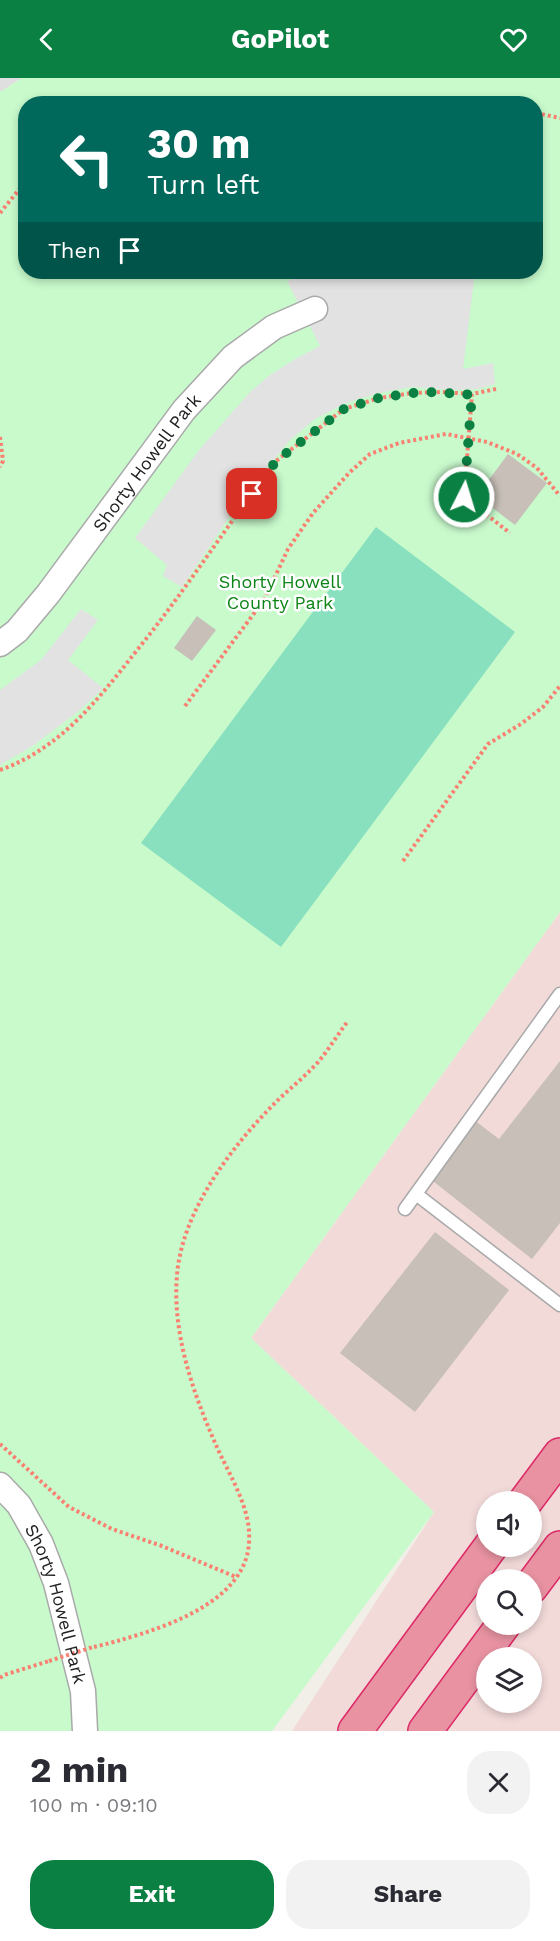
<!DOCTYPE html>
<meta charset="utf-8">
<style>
body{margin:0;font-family:"Work Sans",sans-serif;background:#f2f2f3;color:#2b2b33;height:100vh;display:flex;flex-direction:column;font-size:22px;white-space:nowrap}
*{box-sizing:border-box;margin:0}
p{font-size:20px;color:#7c7c81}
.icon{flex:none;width:33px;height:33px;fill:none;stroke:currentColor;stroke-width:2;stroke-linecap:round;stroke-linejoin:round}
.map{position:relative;height:1653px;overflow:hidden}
.side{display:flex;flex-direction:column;background:#fff;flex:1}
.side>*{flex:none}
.hud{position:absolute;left:18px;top:18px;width:525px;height:183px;border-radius:24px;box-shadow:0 3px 9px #0003;background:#00695c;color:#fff;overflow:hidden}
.buttons{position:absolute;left:476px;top:1413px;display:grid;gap:12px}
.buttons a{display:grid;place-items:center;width:66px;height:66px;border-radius:50%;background:#fff;box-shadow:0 3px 9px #0003;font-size:30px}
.pin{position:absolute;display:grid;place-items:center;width:51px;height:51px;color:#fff;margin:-26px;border-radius:12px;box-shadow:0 3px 9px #0006}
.me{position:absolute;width:66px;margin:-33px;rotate:5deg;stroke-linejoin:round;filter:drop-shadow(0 0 4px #0008)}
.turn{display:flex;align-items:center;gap:21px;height:126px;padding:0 30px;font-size:27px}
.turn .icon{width:78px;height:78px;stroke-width:2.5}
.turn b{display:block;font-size:42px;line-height:51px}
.then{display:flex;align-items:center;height:57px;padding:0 30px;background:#0003;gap:12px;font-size:22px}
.round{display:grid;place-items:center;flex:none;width:63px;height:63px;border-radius:24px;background:#f2f2f3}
.overview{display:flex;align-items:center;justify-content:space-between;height:102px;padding:0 30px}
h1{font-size:36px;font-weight:700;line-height:45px}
.cta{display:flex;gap:12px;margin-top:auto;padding:12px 30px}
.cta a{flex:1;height:69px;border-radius:24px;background:#0b8043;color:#fff;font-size:24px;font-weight:700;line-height:69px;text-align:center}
.cta a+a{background:#f2f2f3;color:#2b2b33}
header{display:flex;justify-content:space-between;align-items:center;height:78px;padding:0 30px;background:#0b8043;color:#fff;font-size:27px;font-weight:700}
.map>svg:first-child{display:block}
.residential{fill:#e0dfdf}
.commercial{fill:#f2dad9;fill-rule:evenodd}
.park{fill:#c8facc;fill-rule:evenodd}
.pitch{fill:#88e0be}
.parking{fill:#e2e2e2}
.building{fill:#c7bfb8}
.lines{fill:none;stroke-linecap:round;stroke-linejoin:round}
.lane-casing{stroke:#a9a9a9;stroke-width:15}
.street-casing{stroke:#a9a9a9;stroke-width:27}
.highway-casing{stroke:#dc2a67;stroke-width:36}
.path{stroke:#fa8072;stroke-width:4;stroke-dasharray:3 3;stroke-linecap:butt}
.lane{stroke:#fff;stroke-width:12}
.street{stroke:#fff;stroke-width:24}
.highway{stroke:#e892a2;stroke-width:33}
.path-bridge{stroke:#fa8072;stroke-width:4;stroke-dasharray:3 3;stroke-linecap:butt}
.route{stroke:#0b8043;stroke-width:10;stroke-dasharray:0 18}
.labels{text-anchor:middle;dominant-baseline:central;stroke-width:5;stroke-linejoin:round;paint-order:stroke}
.street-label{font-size:18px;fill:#222;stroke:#fff}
.park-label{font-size:18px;fill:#0c8416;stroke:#fff}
</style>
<header><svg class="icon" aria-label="back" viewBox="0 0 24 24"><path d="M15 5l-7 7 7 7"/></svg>GoPilot<svg class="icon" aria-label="heart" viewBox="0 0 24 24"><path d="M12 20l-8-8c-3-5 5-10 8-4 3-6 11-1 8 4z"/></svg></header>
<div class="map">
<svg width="560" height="1653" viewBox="0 0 560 1653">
<rect width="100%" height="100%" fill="#f2efe9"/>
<polygon class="residential" points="0,0 22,0 0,14"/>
<path class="commercial" d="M560,834V1653H292L434,1434L251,1260ZM486,1424H531V1468H486ZM486,1502H531V1546H486ZM486,1580H531V1624H486Z"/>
<path class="park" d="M22,0H560V834L251,1260L434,1434L272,1653H0V14ZM26,26H536V194H26Z"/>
<polygon class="pitch" points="376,449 515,554 281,869 141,765"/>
<g class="parking">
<polygon points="312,194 475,194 463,291 493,285 495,306 478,311 452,312 411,309 379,315 346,325 315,341 290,362 240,423 182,509 163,498 167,487 135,460 199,372 251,313 270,297 297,280 320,268 287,203"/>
<polygon points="81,531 98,542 68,582 103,610 80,632 34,667 0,687 0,612 41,582"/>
</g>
<g class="building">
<polygon points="508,376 547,405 515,447 477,418"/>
<polygon points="197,538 216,552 192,583 174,570"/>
<polygon points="560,983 560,1145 532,1181 429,1100 474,1042 499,1061"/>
<polygon points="435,1154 509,1212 415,1334 340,1275"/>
</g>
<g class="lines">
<g class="lane-casing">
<g id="lane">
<polyline points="416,1116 560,1227"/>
<polyline points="405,1131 560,916"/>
</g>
</g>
<g class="street-casing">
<g id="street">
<path id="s1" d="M0,566L17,553L48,516L184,332L233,279L274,249L315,231"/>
<path id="s2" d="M0,1407L19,1427L41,1466L56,1505L83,1613L85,1653"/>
</g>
</g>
<g class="highway-casing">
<g id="highway">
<polyline points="525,1424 560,1377"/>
<polyline points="531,1509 560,1470"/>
<polyline points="355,1653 491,1468"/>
<polyline points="425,1653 504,1546"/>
</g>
</g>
<g class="path">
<polyline points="536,35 560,40"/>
<polyline points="0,135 26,103"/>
<polyline points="496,311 472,316 464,419 510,455"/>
<polyline points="0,359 3,383 0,389"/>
<polyline points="185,628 264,522 288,471 313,435 349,395 370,376 399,365 446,356 487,364 517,376 537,390 560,418"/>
<path d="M0,692C62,670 99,620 138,571C187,510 229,445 276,383L344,331L379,320L412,315L441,314L472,316"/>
<polyline points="403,783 488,666 521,646 543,629 560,608"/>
<polyline points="0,1366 69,1429 112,1451 162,1468 236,1499"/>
<path d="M94,1569C146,1556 245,1530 249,1465C252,1431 229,1397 216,1367C193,1315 172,1255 177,1197C182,1133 232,1068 276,1024C290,1010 306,998 319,983C329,971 338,956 348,943"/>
<polyline points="0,1600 4,1597 49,1583"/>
</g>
<use href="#lane" class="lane"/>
<use href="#street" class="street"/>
<use href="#highway" class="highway"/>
<polyline class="path-bridge" points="49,1583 93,1569"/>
</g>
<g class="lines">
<polyline class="route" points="252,416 276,383 344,331 379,320 412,315 441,314 460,317 472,316 464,419"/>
</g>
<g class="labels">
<g class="street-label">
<text stroke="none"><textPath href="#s1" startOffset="234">Shorty Howell Park</textPath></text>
<text stroke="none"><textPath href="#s2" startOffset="134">Shorty Howell Park</textPath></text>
</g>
<g class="park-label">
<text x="280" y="503">Shorty Howell<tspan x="280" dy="21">County Park</tspan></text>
</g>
</g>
</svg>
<div class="buttons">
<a><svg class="icon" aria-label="sound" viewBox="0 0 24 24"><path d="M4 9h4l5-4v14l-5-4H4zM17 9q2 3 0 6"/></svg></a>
<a><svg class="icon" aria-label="search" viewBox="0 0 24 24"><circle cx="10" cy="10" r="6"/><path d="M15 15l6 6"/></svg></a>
<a><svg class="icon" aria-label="layers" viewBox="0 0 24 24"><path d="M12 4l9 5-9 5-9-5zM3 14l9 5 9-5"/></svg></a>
</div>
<div class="pin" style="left:252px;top:416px;background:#d93025"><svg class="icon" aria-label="arrive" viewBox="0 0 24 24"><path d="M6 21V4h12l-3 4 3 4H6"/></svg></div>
<svg class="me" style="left:464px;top:419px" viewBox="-20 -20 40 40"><circle r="17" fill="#0b8043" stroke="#fff" stroke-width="3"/><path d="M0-11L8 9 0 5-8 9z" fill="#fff"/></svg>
<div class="hud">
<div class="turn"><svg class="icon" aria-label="left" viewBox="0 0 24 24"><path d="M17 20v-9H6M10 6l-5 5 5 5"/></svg><div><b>30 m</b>Turn left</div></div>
<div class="then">Then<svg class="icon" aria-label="arrive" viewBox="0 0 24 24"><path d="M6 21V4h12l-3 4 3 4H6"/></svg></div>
</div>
</div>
<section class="side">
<div class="overview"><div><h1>2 min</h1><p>100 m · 09:10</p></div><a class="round"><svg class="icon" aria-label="close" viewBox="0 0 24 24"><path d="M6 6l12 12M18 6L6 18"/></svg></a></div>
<div class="cta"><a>Exit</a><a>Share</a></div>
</section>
